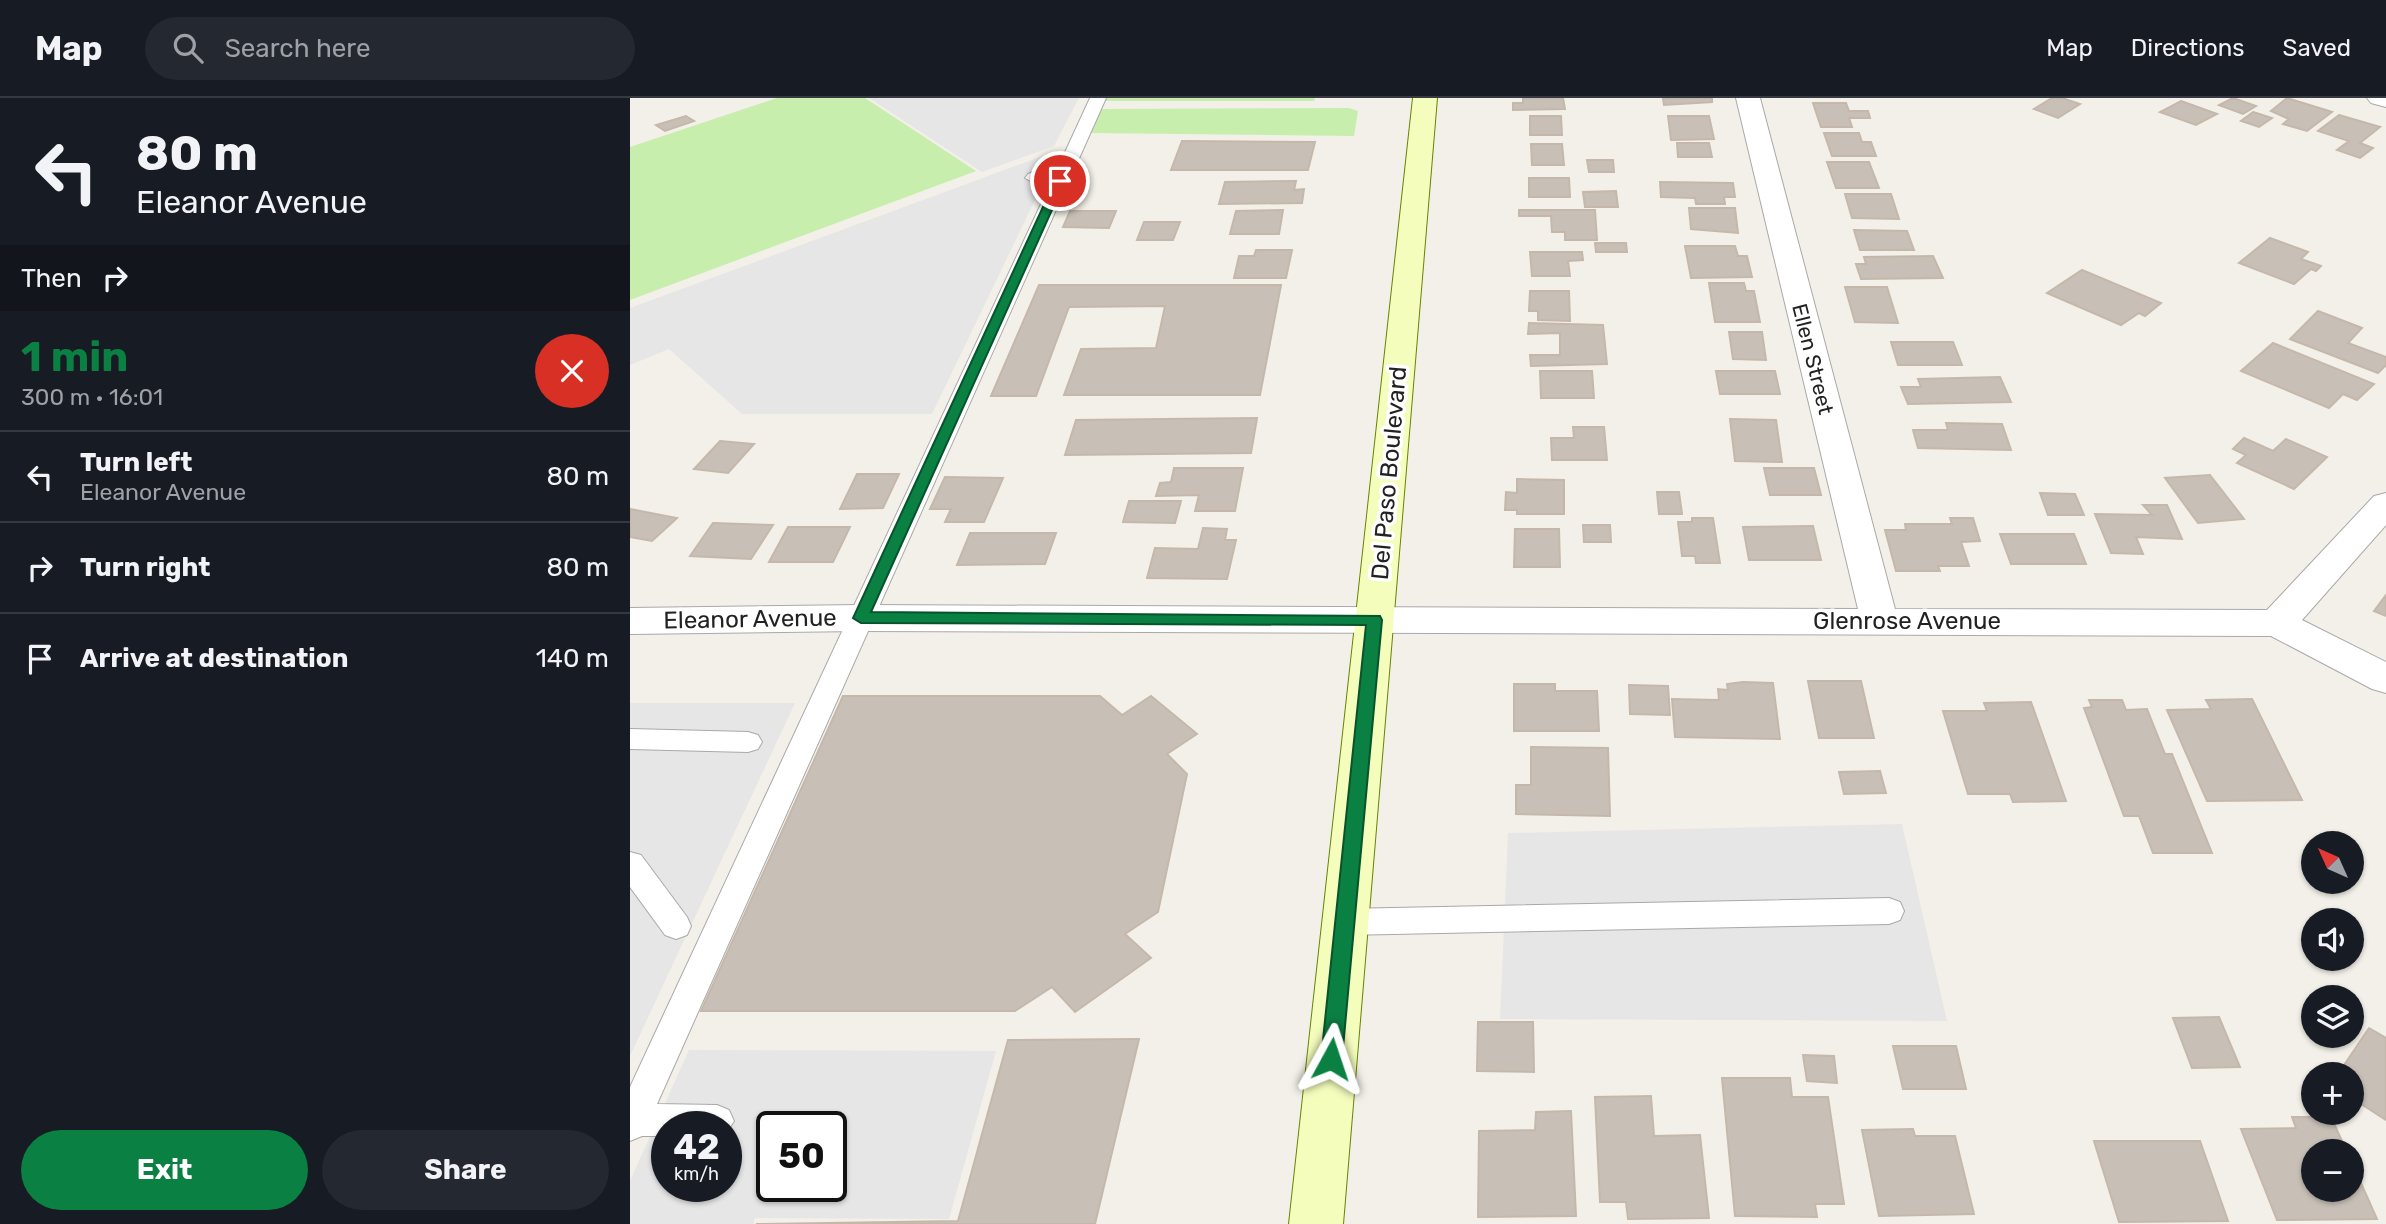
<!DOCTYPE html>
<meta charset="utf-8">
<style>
body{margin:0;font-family:Rubik,sans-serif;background:#242831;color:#f1f3f6;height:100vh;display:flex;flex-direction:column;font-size:26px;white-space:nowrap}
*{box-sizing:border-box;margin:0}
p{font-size:23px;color:#9ea1a6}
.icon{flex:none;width:38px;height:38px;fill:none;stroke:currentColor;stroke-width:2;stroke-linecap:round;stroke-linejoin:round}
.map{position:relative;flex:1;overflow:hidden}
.sheet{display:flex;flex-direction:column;background:#171b24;width:630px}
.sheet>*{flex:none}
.guide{background:#171b24;color:#f1f3f6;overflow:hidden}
.needle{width:46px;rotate:315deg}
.controls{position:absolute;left:1671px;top:733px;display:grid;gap:14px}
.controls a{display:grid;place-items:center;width:63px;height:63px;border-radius:50%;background:#171b24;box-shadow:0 2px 5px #0004;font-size:35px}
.speed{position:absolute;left:21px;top:1013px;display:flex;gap:14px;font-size:35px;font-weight:700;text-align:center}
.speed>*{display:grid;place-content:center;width:91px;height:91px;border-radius:50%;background:#171b24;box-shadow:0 2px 5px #0004;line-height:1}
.speed small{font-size:18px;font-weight:400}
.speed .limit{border:4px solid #111;border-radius:10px;background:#fff;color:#111}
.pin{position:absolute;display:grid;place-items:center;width:60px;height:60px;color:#fff;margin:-30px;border:4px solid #fff;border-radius:50%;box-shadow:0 2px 7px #0007}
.me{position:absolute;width:77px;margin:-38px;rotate:5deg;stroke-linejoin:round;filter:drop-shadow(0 0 5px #0008)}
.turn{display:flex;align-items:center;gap:24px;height:147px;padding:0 21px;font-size:32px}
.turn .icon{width:91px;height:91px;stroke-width:2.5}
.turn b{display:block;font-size:49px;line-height:60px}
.then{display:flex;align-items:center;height:66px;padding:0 21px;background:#0003;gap:14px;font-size:26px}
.round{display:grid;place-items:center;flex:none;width:74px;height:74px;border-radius:37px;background:#242831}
.overview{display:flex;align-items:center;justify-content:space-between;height:119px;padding:0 21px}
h1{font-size:42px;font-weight:700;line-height:52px;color:#0b8043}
.button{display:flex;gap:14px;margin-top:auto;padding:14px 21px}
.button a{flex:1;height:80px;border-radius:42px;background:#0b8043;color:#fff;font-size:28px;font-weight:700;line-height:80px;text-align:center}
.button a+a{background:#242831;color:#f1f3f6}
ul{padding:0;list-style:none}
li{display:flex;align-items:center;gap:21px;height:91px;padding:0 21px;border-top:2px solid #363941}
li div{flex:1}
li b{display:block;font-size:26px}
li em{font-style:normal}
header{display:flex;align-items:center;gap:42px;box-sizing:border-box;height:98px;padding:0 35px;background:#171b24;border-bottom:2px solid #363941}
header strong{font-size:33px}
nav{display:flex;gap:38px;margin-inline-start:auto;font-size:24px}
.search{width:490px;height:63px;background:#242831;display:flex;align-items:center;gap:18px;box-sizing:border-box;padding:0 24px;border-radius:38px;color:#9ea1a6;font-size:26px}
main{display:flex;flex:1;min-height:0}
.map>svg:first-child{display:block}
.grass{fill:#c7eead}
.parking{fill:#e6e6e6;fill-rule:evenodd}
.building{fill:#c8c0b7;stroke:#c5b8aa;stroke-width:2}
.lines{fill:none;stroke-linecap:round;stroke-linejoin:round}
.lane-casing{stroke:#a9a9a9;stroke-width:2}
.street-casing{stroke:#a9a9a9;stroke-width:2}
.secondary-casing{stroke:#688200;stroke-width:2}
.lane{fill:#fff;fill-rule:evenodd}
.street{fill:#fff;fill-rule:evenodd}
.secondary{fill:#f4fdbc;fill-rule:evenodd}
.route{fill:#0b8043;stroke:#07532c;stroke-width:2}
.labels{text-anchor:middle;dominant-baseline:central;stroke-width:7;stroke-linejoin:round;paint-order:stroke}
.far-street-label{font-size:21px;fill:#222;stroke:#fff}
.street-label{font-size:24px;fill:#222;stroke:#fff}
</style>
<header>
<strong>Map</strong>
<div class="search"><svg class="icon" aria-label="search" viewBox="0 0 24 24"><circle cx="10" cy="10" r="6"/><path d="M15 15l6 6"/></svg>Search here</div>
<nav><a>Map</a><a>Directions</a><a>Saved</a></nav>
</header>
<main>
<section class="sheet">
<div class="guide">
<div class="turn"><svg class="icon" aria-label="left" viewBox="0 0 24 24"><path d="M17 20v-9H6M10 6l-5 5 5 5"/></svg><div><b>80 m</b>Eleanor Avenue</div></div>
<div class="then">Then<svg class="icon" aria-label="right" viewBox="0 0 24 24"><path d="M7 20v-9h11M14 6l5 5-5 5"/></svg></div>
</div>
<div class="overview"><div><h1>1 min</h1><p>300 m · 16:01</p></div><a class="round" style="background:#d93025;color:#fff"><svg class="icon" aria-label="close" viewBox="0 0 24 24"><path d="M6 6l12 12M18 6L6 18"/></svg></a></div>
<ul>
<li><svg class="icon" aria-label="left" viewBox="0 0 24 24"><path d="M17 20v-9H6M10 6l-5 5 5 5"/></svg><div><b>Turn left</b><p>Eleanor Avenue</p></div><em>80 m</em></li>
<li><svg class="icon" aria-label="right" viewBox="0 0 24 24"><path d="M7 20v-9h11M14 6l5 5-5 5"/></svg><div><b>Turn right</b></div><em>80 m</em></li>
<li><svg class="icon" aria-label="arrive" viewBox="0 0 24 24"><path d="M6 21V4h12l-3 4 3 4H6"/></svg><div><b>Arrive at destination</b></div><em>140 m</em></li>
</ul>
<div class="button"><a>Exit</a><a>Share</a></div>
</section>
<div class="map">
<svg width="1756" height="1126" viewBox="0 0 1756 1126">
<rect width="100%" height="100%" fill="#f2f0e8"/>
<g class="grass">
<polygon points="147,0 235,0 346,73 0,202 0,49"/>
<polygon points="475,0 685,0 684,3 473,3"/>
<polygon points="719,10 728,13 724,38 460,35 469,11"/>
</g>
<g class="parking">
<polygon points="239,0 449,0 424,48 352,74"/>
<polygon points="429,52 302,316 112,316 39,251 0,267 0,210"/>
<polygon points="0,605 165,605 0,958"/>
<polygon points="1272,726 1317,923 870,921 878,735"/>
<path d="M59,952L366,953L319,1121L125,1120L123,1126H0V1083ZM37,1029H96V1088H37ZM142,1029H201V1088H142Z"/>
</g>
<g class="building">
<polygon points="893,0 933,0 935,11 883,12 883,5 893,5"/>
<polygon points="1033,0 1082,0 1082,4 1034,7"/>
<polygon points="1422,0 1432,0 1450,6 1428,20 1404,11"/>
<polygon points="1603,0 1626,8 1613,16 1589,7"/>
<polygon points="1657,0 1702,14 1677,33 1653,26 1659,21 1641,13"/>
<polygon points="1551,3 1587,16 1566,27 1530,14"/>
<polygon points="1183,5 1216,5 1219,13 1238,13 1240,20 1219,20 1222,29 1191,29"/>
<polygon points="1623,14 1642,20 1629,29 1611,23"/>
<polygon points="1709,17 1750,29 1730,45 1743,50 1730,60 1707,52 1719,43 1688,33"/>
<polygon points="56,18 64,23 35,33 26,27"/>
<polygon points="900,18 931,18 932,37 900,37"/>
<polygon points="1038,18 1079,18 1084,41 1041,42"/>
<polygon points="1194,35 1229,35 1232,44 1241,44 1246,58 1202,58"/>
<polygon points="552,43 685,44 678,72 541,72"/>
<polygon points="1047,45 1079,45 1082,59 1048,59"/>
<polygon points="901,46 932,46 934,67 902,67"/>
<polygon points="957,62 983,62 984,74 959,74"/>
<polygon points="1197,64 1239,64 1249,90 1206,90"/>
<polygon points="899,80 939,80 940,99 899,99"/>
<polygon points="666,83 664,92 674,91 672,105 589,106 595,84"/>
<polygon points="1030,84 1103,85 1105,99 1094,99 1095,106 1066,106 1065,100 1031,99"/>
<polygon points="986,93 988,109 955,109 953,94"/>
<polygon points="1215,96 1261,96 1269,121 1222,120"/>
<polygon points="1059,110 1105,110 1108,135 1061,131"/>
<polygon points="653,112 649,136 600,136 606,113"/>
<polygon points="889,112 965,112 967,142 935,142 935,134 922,134 921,118 889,118"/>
<polygon points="440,113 486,113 479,130 433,129"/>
<polygon points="514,124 550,124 543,142 507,142"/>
<polygon points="1224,132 1277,133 1284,152 1230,152"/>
<polygon points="1640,140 1678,154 1671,161 1691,168 1686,173 1681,171 1664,186 1609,165"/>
<polygon points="965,145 996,145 997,154 966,154"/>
<polygon points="1055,148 1105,148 1108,158 1117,158 1122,179 1061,180"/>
<polygon points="626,152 662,152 656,180 604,180 609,158 624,158"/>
<polygon points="900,154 952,154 953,162 938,163 940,178 902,178"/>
<polygon points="1303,158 1313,180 1231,181 1226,166 1236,166 1234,159"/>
<polygon points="1452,172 1531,205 1515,218 1509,215 1491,227 1417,195"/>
<polygon points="1079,185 1114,185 1116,193 1124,193 1130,224 1085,224"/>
<polygon points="409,187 651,187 630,297 434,297 451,251 526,250 535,208 439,209 406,298 361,298"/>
<polygon points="1215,189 1257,189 1268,225 1225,224"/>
<polygon points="900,193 939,193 940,223 908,222 908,213 899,213"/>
<polygon points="1688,213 1732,230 1718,245 1756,259 1756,267 1748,275 1660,241"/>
<polygon points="899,225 973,227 977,266 901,268 900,257 930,257 930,235 898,236"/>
<polygon points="1099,234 1132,234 1136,262 1103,261"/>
<polygon points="1261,244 1323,244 1332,267 1268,267"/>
<polygon points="1643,245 1744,286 1727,302 1713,296 1699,310 1611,273"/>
<polygon points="910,273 962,273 964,300 911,300"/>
<polygon points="1086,273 1145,273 1150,296 1090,296"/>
<polygon points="1370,279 1381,304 1278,306 1271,289 1291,289 1288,281"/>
<polygon points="627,320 621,355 435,357 446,322"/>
<polygon points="1100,321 1146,322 1152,364 1105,363"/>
<polygon points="1316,325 1372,326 1381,352 1288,350 1283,332 1318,332"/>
<polygon points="943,329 974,329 977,362 922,362 921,340 944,340"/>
<polygon points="1614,340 1643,353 1656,341 1697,359 1664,391 1607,365 1616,357 1603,351"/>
<polygon points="90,343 124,346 98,375 64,371"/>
<polygon points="544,370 613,370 605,413 565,413 569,397 526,398 530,385 541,384"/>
<polygon points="1134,370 1184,370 1191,397 1140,397"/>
<polygon points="227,376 269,376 253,410 210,411"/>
<polygon points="1580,377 1614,421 1568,425 1535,380"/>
<polygon points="315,379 373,380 354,424 315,424 321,411 300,411"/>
<polygon points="887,381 934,382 934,416 887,416 887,412 875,412 876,394 887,395"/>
<polygon points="1027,394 1049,394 1052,416 1029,416"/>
<polygon points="1410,395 1445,396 1454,417 1418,417"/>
<polygon points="499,403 551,403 545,425 493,424"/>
<polygon points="1513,407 1537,407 1552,441 1506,439 1513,456 1481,455 1465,416 1522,417"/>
<polygon points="0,411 47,420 22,443 0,439"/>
<polygon points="1062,420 1083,420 1090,465 1066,465 1065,458 1052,458 1048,424 1062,424"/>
<polygon points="1320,420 1343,420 1350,443 1331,444 1339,468 1308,468 1310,473 1266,473 1255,432 1276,432 1275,426 1322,426"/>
<polygon points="83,425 143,427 121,461 60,458"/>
<polygon points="953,427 980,427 981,444 954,444"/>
<polygon points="1183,428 1191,462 1119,462 1113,429"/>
<polygon points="158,429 220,429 203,464 139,464"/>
<polygon points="573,430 597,431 595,442 606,442 597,481 517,480 525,450 568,451"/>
<polygon points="885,431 929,431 930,469 884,469"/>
<polygon points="340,435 426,435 415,466 327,467"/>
<polygon points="1370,436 1444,436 1456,466 1381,466"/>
<polygon points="1756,497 1756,518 1744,513"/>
<polygon points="1178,583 1231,583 1244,640 1189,640"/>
<polygon points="1113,584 1143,585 1150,641 1045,639 1042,601 1089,602 1088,591 1098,592 1097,586"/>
<polygon points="884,586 925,586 925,593 967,593 969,633 884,633"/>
<polygon points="999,587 1038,588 1040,617 1000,616"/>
<polygon points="213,598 470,598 492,617 521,598 567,636 537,656 557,676 528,814 495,836 521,860 445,914 422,889 385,913 71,913"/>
<polygon points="1622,601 1672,702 1577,703 1537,612 1581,611 1576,602"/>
<polygon points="1459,602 1492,602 1496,612 1517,611 1535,656 1542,656 1582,755 1523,755 1509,718 1494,718 1454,610 1462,609"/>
<polygon points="1401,604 1436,703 1383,704 1380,696 1338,696 1313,613 1357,613 1354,605"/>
<polygon points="901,649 978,650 980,718 886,716 886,687 901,687"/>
<polygon points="1250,673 1256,695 1214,696 1209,674"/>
<polygon points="1589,919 1610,969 1562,970 1543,920"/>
<polygon points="848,924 903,924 904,974 847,973"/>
<polygon points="1739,930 1756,940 1756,1022 1722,1000 1722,976 1708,976"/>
<polygon points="509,941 465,1126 126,1126 328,1123 378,942"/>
<polygon points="1263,948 1326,948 1336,991 1273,991"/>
<polygon points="1173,957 1204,958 1207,985 1177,983"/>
<polygon points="1092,980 1160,980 1162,999 1198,999 1214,1106 1185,1106 1187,1119 1105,1118"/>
<polygon points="1021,998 1024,1038 1070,1037 1079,1120 998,1121 996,1104 970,1104 965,999"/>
<polygon points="941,1013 946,1118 848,1119 849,1033 905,1032 906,1014"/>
<polygon points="1662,1019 1701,1019 1717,1054 1684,1054 1684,1092 1722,1092 1722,1065 1747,1121 1647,1122 1611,1031 1666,1030"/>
<polygon points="1283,1031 1285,1038 1325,1038 1344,1116 1249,1118 1232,1032"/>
<polygon points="1464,1043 1570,1043 1598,1123 1489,1124"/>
</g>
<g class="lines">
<g class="lane-casing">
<g id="lane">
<polygon points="460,0 476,0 27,1006 87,1007 99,1012 104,1023 96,1035 96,1029 37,1029 37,1038 12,1038 0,1043 0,989 424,78 404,85 395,80 398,76 431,63"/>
<polygon points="0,631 118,634 128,637 132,644 128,651 118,654 0,651"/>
<polygon points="0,754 11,757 57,819 61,828 57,837 46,841 35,837 0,789"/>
<polygon points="1259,800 1270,804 1274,813 1270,822 1259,826 714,837 703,833 699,824 703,815 714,811"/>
</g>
</g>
<g class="street-casing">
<g id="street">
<polygon points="1106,0 1130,0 1265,511 1637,512 1744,398 1756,395 1756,427 1672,522 1756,564 1756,595 1742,591 1641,538 231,533 0,536 0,510 231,507 1228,511"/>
<polygon points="1737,0 1756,0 1756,9 1741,5"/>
</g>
</g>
<g class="secondary-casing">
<polygon id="secondary" points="783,0 807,0 713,1126 659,1126"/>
</g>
<use href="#lane" class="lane"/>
<use href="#street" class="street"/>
<use href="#secondary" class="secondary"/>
</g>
<polygon class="route" points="430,80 435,83 241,514 750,518 752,522 712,961 709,968 701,970 694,968 691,961 736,527 231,525 223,520 425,83"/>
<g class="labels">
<g class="far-street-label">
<text transform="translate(1183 261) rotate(76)">Ellen Street</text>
</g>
<g class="street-label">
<text transform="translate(759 375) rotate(-85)">Del Paso Boulevard</text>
<text transform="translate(120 521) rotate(-1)">Eleanor Avenue</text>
<text x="1277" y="523">Glenrose Avenue</text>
</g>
</g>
</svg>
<div class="controls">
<a><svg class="needle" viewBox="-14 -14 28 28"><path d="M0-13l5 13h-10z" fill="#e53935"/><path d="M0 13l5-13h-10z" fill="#9ea1a6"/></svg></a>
<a><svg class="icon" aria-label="sound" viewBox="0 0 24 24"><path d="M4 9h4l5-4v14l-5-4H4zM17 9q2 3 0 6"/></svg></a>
<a><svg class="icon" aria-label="layers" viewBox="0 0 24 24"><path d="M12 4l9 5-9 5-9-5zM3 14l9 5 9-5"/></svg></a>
<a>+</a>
<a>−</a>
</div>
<div class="speed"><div>42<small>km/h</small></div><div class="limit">50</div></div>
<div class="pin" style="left:430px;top:83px;background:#d93025"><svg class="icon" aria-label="arrive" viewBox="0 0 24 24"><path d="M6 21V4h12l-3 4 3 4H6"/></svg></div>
<svg class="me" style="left:701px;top:961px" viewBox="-20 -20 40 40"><path d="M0-17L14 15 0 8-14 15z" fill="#0b8043" stroke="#fff" stroke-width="4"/></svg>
</div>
</main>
